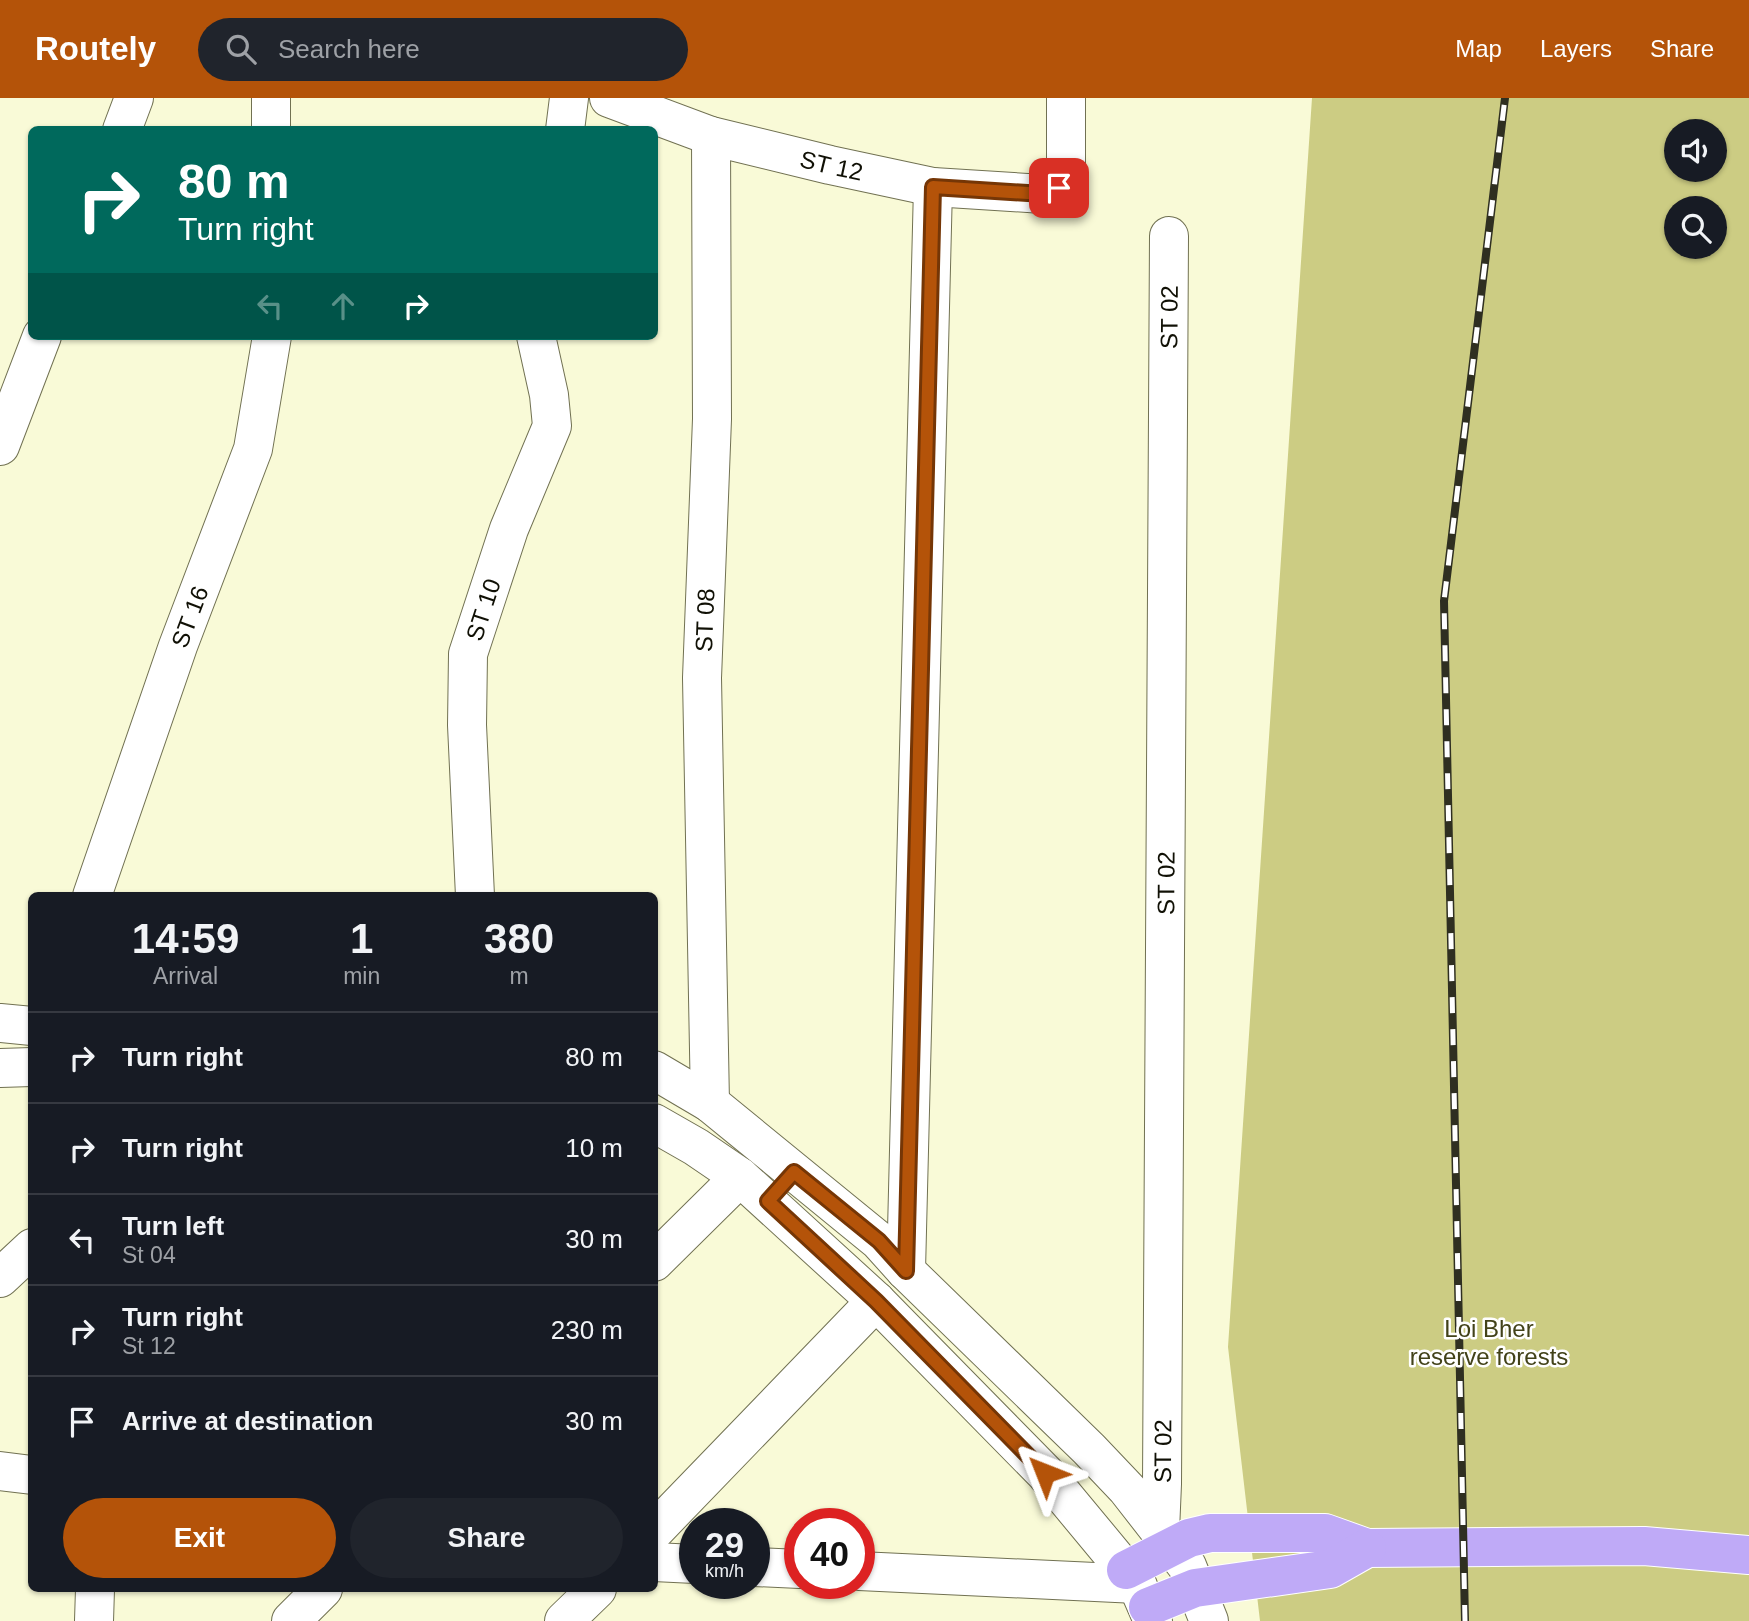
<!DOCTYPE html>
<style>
body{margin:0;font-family:Helvetica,sans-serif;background:#20242c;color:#f1f3f6;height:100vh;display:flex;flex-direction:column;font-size:26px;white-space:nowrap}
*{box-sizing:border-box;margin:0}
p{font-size:23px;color:#9ea1a6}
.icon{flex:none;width:38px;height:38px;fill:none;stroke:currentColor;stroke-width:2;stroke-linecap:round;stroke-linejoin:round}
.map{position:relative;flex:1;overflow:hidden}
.details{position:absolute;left:28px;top:794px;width:630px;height:700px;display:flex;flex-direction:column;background:#171b24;border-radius:10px;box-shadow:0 2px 5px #0004}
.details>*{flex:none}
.banner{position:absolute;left:28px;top:28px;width:630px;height:214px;border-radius:10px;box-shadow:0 2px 5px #0004;background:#00695c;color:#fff;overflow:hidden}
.buttons{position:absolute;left:1664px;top:21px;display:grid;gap:14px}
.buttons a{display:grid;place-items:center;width:63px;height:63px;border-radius:50%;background:#171b24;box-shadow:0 2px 5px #0004;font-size:35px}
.speed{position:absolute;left:679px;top:1410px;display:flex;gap:14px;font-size:35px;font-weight:700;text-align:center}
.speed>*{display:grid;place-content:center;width:91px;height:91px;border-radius:50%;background:#171b24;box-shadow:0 2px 5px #0004;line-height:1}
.speed small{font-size:18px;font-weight:400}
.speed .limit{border:10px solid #d22;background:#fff;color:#111}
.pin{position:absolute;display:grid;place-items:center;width:60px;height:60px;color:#fff;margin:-30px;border-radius:14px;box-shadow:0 4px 10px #0006}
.me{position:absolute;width:77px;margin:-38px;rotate:315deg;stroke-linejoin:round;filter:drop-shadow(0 0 5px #0008)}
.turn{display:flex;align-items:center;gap:24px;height:147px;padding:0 35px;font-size:32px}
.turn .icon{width:91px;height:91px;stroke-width:2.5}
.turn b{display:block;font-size:49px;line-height:60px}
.lanes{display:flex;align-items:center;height:66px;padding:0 35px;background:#0003;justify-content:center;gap:35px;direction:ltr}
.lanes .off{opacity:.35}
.eta{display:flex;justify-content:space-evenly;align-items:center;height:119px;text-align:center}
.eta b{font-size:42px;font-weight:600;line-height:49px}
.action{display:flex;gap:14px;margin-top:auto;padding:14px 35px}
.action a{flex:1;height:80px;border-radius:42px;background:#b45309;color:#fff;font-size:28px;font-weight:600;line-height:80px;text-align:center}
.action a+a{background:#20242c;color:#f1f3f6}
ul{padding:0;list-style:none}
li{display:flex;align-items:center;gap:21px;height:91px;padding:0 35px;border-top:2px solid #363941}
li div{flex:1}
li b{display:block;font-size:26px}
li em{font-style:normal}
header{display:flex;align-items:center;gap:42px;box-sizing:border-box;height:98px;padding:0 35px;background:#b45309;color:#fff}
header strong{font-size:33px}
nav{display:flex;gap:38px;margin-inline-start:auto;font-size:24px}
.search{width:490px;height:63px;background:#20242c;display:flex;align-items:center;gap:18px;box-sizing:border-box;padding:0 24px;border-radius:38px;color:#9ea1a6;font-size:26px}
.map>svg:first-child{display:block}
.green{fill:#cccc83;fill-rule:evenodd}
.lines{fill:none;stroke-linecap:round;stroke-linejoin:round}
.minor-casing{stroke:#717152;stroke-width:40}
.highway-casing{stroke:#fff;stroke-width:40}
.minor{stroke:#fff;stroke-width:38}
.highway{stroke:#bfaaf7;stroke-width:38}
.rail-casing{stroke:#2f2f21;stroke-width:8}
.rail{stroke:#fff;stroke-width:5;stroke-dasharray:16;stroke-linecap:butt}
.route-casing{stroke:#753606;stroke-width:18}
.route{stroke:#b45309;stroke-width:12}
.labels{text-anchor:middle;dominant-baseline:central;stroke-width:5;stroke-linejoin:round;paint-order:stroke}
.street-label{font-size:24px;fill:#101005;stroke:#fff}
.park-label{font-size:24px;fill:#424219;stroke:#fff}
</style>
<header>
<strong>Routely</strong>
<div class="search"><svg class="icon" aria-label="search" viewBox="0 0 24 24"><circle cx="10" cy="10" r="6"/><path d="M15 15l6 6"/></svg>Search here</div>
<nav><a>Map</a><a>Layers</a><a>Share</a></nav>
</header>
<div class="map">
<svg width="1749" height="1523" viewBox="0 0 1749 1523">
<rect width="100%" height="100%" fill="#f9fad7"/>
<path class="green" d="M1312,0H1749V1523H1260L1228,1249ZM1676,33H1715V72H1676ZM1676,110H1715V149H1676Z"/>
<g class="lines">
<g class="minor-casing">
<g id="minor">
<polyline points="271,0 271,32"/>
<path id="s1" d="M609,0L711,38L830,67L933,89L1043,96L1059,90L1066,72V0"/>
<polyline points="122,32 134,0"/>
<polyline points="565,32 569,0"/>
<polyline points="0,348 42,238"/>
<path id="s2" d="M92,798L178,548L253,351L272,238"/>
<path id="s3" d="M475,798L467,627L468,556L509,431L552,328L549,297L536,238"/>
<polyline points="0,925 32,928"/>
<polyline points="0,970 32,969"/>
<polyline points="654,972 710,1005 879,1143 906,1173 1089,1351 1127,1391 1187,1468 1209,1523"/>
<path id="s4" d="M710,1005L702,580L712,321L711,38"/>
<polyline points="654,1025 696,1049 740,1079 876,1203 1045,1375 1137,1486 1153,1523"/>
<polyline points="654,1164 740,1079"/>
<polyline points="906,1173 933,89"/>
<polyline points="0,1180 32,1150"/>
<polyline points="0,1373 32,1377"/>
<polyline points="654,1433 876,1203"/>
<path id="s5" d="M1160,1433L1162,1386L1169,138"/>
<polyline points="654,1464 695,1466"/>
<polyline points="754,1469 800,1471"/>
<polyline points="859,1473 1137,1486"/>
<polyline points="94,1523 95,1491"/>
<polyline points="291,1523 323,1491"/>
<polyline points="564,1523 597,1491"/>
</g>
</g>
<g class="highway-casing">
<g id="highway">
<polyline points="1126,1472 1189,1440 1210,1435 1325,1435 1367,1450 1644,1448 1749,1457"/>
<polyline points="1148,1509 1195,1490 1330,1471 1367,1450"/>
</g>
</g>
<use href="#minor" class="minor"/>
<use href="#highway" class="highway"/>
<g class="rail-casing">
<polyline id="rail" points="1465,1523 1444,503 1505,0"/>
</g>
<use href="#rail" class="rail"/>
</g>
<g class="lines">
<g class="route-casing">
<polyline id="route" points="1045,1375 876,1203 768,1103 794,1074 879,1143 906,1173 933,89 1043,96 1059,90"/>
</g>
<use href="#route" class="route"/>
</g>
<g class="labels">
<g class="street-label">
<text stroke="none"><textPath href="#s1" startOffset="233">ST 12</textPath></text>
<text stroke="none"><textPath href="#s5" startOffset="1214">ST 02</textPath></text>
<text stroke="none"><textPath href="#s3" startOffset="289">ST 10</textPath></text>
<text stroke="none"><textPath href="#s2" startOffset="296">ST 16</textPath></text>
<text stroke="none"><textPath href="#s4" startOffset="483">ST 08</textPath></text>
<text stroke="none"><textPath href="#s5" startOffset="648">ST 02</textPath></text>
<text stroke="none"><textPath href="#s5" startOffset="80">ST 02</textPath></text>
</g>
<g class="park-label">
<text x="1489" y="1230">Loi Bher<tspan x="1489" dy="28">reserve forests</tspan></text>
</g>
</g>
</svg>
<div class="buttons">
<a><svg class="icon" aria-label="sound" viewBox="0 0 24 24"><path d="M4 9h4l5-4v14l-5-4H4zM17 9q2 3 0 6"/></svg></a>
<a><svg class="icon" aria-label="search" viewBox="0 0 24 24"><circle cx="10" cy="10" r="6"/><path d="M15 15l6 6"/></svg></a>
</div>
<div class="speed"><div>29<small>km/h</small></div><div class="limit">40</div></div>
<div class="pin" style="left:1059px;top:90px;background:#d93025"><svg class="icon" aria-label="arrive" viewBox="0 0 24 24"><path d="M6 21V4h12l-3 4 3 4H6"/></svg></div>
<svg class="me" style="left:1045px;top:1375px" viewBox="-20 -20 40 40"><path d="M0-17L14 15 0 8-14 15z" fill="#b45309" stroke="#fff" stroke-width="4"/></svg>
<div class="banner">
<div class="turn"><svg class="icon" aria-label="right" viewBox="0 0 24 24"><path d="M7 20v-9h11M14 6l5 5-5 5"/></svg><div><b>80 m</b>Turn right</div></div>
<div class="lanes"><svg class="icon off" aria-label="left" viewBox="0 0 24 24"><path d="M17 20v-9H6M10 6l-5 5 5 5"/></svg><svg class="icon off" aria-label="ahead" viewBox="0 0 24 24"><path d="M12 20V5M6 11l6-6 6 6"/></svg><svg class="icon" aria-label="right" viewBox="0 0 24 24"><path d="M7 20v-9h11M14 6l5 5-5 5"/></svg></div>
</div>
<section class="details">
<div class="eta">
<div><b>14:59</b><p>Arrival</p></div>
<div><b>1</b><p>min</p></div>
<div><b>380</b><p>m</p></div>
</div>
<ul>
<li><svg class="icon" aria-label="right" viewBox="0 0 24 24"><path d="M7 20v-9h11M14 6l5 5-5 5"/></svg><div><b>Turn right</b></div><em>80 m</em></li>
<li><svg class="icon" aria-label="right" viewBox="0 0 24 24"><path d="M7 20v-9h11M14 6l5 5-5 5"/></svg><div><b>Turn right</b></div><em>10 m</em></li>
<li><svg class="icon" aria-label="left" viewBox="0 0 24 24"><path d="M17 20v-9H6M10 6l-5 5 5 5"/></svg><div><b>Turn left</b><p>St 04</p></div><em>30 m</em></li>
<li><svg class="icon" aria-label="right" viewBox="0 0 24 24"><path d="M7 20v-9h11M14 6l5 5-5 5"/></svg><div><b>Turn right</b><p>St 12</p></div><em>230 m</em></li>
<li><svg class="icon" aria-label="arrive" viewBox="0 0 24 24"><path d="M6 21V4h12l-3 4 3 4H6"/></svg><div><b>Arrive at destination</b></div><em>30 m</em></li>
</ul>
<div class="action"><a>Exit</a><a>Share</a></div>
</section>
</div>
